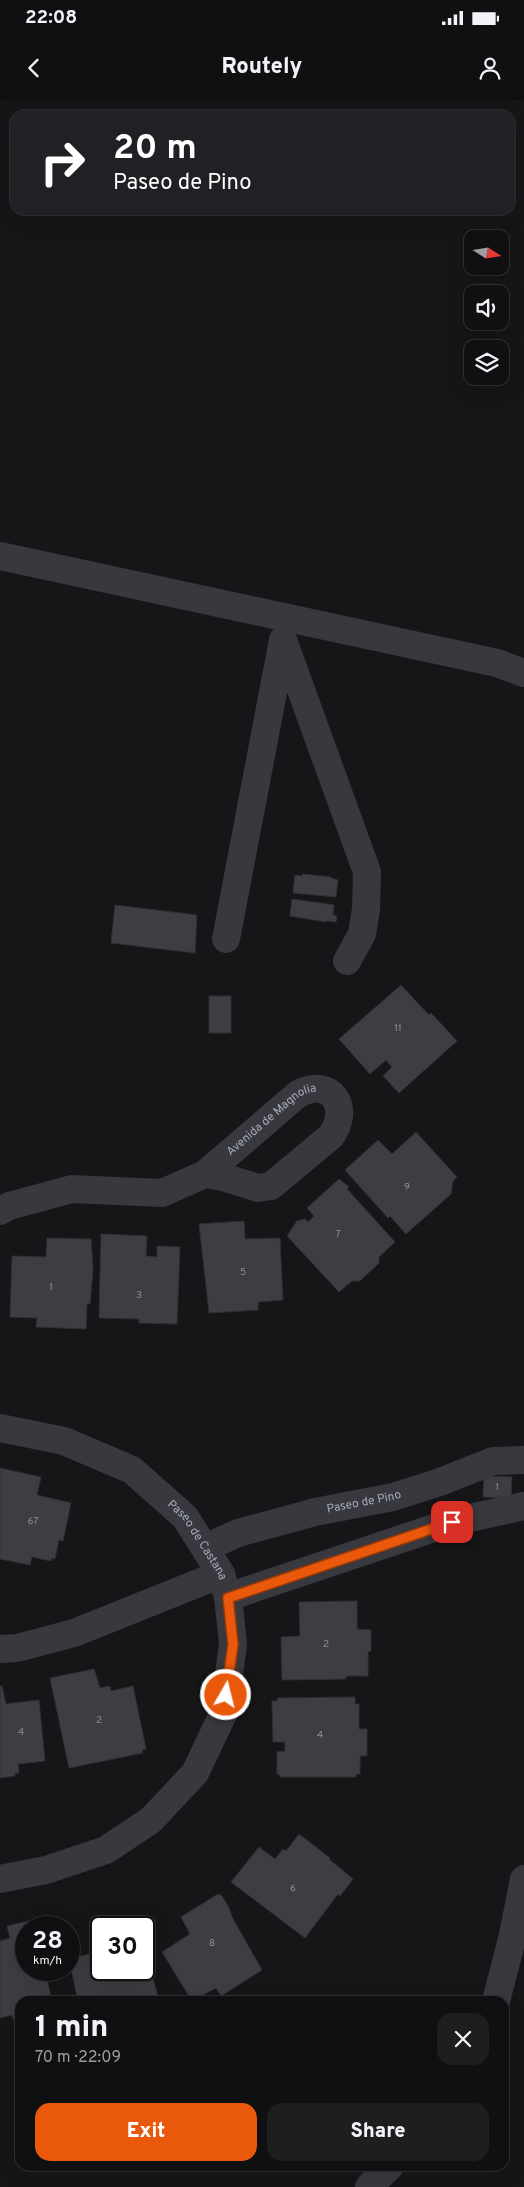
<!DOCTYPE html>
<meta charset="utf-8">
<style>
body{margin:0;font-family:Overpass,sans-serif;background:#1e1e20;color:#f1f3f6;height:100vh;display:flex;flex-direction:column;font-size:19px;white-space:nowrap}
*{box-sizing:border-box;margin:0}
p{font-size:16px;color:#9c9d9f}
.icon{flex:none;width:28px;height:28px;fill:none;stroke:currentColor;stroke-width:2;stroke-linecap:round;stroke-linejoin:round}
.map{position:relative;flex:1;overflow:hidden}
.side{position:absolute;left:15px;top:1896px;width:494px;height:175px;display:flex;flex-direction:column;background:#101012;border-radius:15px;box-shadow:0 5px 20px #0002,0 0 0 1px #303032}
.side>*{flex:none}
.hud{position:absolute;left:10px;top:10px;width:505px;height:105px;border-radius:15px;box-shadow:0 5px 20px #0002,0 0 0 1px #303032;background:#202124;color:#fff;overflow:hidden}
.needle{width:32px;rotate:102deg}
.controls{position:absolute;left:464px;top:130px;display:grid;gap:10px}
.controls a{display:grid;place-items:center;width:45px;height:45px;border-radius:10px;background:#101012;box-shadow:0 5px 20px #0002,0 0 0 1px #303032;font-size:25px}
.speed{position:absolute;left:15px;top:1816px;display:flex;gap:10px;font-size:25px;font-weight:700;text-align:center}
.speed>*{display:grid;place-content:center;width:65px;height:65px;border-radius:50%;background:#101012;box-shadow:0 5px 20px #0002,0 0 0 1px #303032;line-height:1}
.speed small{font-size:12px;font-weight:400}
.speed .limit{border:2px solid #111;border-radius:8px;background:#fff;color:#111}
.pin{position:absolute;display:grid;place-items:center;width:42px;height:42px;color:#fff;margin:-21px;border-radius:10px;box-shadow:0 2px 8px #0006}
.me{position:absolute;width:55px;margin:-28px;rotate:8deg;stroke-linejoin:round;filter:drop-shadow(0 0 4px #0008)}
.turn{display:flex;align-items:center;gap:18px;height:105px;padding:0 20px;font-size:22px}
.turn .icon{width:65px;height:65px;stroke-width:2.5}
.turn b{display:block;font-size:35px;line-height:42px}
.round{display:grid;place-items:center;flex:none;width:52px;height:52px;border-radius:15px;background:#1e1e20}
.overview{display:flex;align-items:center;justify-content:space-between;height:85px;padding:0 20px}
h1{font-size:30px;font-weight:800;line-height:38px}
.cta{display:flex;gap:10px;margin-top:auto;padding:10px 20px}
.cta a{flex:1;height:58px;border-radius:15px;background:#ea580c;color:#fff;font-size:20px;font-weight:800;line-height:58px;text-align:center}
.cta a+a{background:#1e1e20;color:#f1f3f6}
.status{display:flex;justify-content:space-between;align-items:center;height:35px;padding:0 25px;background:#101012;direction:ltr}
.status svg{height:14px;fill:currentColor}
header{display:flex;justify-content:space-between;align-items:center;height:65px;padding:0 20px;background:#101012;font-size:22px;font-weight:800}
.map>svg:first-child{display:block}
.building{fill:#3d3d43;stroke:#303034}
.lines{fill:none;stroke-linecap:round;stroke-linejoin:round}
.minor{stroke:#38383f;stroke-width:28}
.route-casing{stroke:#983908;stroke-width:12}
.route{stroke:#ea580c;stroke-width:9}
.labels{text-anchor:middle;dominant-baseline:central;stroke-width:4.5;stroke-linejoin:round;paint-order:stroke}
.number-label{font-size:10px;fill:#8c8e9c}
.street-label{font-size:12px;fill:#a7a9b9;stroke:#111113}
</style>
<div class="status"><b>22:08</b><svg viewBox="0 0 49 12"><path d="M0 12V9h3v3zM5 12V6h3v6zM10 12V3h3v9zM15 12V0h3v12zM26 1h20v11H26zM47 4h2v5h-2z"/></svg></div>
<header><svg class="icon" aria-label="back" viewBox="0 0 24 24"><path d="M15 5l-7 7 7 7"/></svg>Routely<svg class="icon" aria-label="person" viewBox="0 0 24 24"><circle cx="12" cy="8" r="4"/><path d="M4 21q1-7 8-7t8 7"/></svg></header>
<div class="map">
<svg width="524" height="2087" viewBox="0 0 524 2087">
<rect width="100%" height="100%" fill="#161618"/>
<g class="building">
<polygon points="303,774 331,777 331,778 338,780 336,797 293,793 295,775 302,776"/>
<polygon points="292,799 334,805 333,815 337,816 336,822 327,821 326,822 290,816"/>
<polygon points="115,805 197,815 195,853 111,843"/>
<polygon points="401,885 429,915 431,913 457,941 399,993 383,976 392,967 386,960 370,974 339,939"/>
<rect x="209" y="896" width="22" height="37"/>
<polygon points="416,1032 457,1077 453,1081 451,1094 406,1134 390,1116 388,1118 345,1070 378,1040 392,1054"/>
<polygon points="339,1079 349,1087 347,1089 395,1142 379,1157 379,1163 360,1181 352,1181 339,1192 287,1136 297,1121 305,1119 308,1122 314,1116 307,1108"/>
<polygon points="244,1121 245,1139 280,1138 283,1200 258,1202 258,1210 209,1213 199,1124"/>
<polygon points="101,1134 147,1136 146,1156 157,1157 157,1146 180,1147 177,1224 139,1223 139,1219 99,1218"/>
<polygon points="47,1138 91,1139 93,1170 90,1204 87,1204 86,1229 36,1227 37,1218 10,1217 12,1156 46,1157"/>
<polygon points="0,1368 41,1377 37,1395 71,1403 63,1441 59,1440 55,1459 52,1458 51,1461 32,1457 30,1465 0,1459"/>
<polygon points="484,1376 512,1377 511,1398 483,1397"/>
<polygon points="357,1501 357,1529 371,1530 371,1551 368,1552 368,1576 346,1576 346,1579 282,1580 281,1537 300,1536 299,1502"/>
<polygon points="94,1569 100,1588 110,1586 111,1591 133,1586 146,1649 142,1650 143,1653 69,1668 50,1578"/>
<polygon points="0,1586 2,1586 6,1604 39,1600 45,1661 18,1664 19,1673 15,1673 15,1676 0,1678"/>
<polygon points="355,1597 355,1604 359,1604 359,1629 367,1629 367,1656 360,1656 360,1674 356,1674 356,1677 280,1677 279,1674 277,1674 277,1652 285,1651 285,1642 273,1642 272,1601 277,1601 278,1598"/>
<polygon points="299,1734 330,1758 329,1759 353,1779 340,1796 338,1794 305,1838 231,1782 259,1747 275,1759 283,1749 286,1751"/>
<polygon points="218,1794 222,1796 229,1808 232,1817 262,1870 221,1896 216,1888 192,1901 162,1852 190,1834 181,1817"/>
<polygon points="33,1820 35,1828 26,1828 26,1870 45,1870 52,1901 20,1901 20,1918 13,1919 12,1915 0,1918 0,1839 0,1841 10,1838 7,1826"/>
<polygon points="144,1845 159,1901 78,1901 69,1859 101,1851 101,1870 144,1870"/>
</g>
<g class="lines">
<g class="minor">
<polyline points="0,456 497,563 524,573"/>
<polyline points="283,540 367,772 366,809 362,834 347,861"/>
<polyline points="226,839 283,540"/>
<path id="s1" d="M0,1111L9,1106L72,1089L162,1093L205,1074L298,994C332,976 351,1008 331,1036L271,1086L258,1088L223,1077L205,1074"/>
<path id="s2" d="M0,1328L64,1341L132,1370L185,1417L221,1474L228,1497L233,1544L224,1612L195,1673L151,1720L106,1750L46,1770L0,1779"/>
<path id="s3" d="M205,1448L238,1433L315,1412L393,1397L440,1382L493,1361L524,1360"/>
<polyline points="228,1497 452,1422 524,1406"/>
<polyline points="0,1549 17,1548 74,1533 221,1474"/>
<polyline points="496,1901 513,1835 524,1779"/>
<polyline points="369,2087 390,2066"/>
</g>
</g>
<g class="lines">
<g class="route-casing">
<polyline id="route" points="226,1595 233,1544 228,1498 452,1422"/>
</g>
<use href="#route" class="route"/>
</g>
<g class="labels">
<g class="number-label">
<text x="398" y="928">11</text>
<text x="407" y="1087">9</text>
<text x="338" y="1134">7</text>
<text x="243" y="1172">5</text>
<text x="51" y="1187">1</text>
<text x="139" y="1195">3</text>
<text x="497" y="1387">1</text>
<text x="33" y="1421">67</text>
<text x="326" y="1544">2</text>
<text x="99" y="1620">2</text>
<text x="21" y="1632">4</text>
<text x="320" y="1635">4</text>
<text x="293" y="1788">6</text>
<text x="212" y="1843">8</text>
</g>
<g class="street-label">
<text stroke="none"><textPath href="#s1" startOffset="299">Avenida de Magnolia</textPath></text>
<text stroke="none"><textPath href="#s3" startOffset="166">Paseo de Pino</textPath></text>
<text stroke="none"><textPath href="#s2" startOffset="236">Paseo de Castana</textPath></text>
</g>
</g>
</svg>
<div class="controls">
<a><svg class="needle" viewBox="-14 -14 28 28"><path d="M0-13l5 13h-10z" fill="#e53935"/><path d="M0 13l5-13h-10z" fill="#9c9d9f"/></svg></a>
<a><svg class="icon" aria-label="sound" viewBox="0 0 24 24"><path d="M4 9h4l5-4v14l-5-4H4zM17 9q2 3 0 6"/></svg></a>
<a><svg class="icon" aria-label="layers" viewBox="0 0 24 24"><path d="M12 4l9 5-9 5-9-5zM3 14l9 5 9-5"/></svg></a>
</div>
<div class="speed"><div>28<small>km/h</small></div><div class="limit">30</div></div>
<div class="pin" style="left:452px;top:1422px;background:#d93025"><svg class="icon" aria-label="arrive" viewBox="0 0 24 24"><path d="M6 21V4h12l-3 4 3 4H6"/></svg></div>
<svg class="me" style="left:226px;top:1595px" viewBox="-20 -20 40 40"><circle r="17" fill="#ea580c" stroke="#fff" stroke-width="3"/><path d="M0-11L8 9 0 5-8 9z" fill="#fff"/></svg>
<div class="hud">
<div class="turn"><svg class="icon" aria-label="right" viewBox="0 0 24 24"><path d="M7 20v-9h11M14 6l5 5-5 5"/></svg><div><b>20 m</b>Paseo de Pino</div></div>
</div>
<section class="side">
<div class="overview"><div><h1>1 min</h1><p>70 m · 22:09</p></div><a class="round"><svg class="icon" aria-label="close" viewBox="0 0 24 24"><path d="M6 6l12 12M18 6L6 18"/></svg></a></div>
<div class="cta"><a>Exit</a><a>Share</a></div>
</section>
</div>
